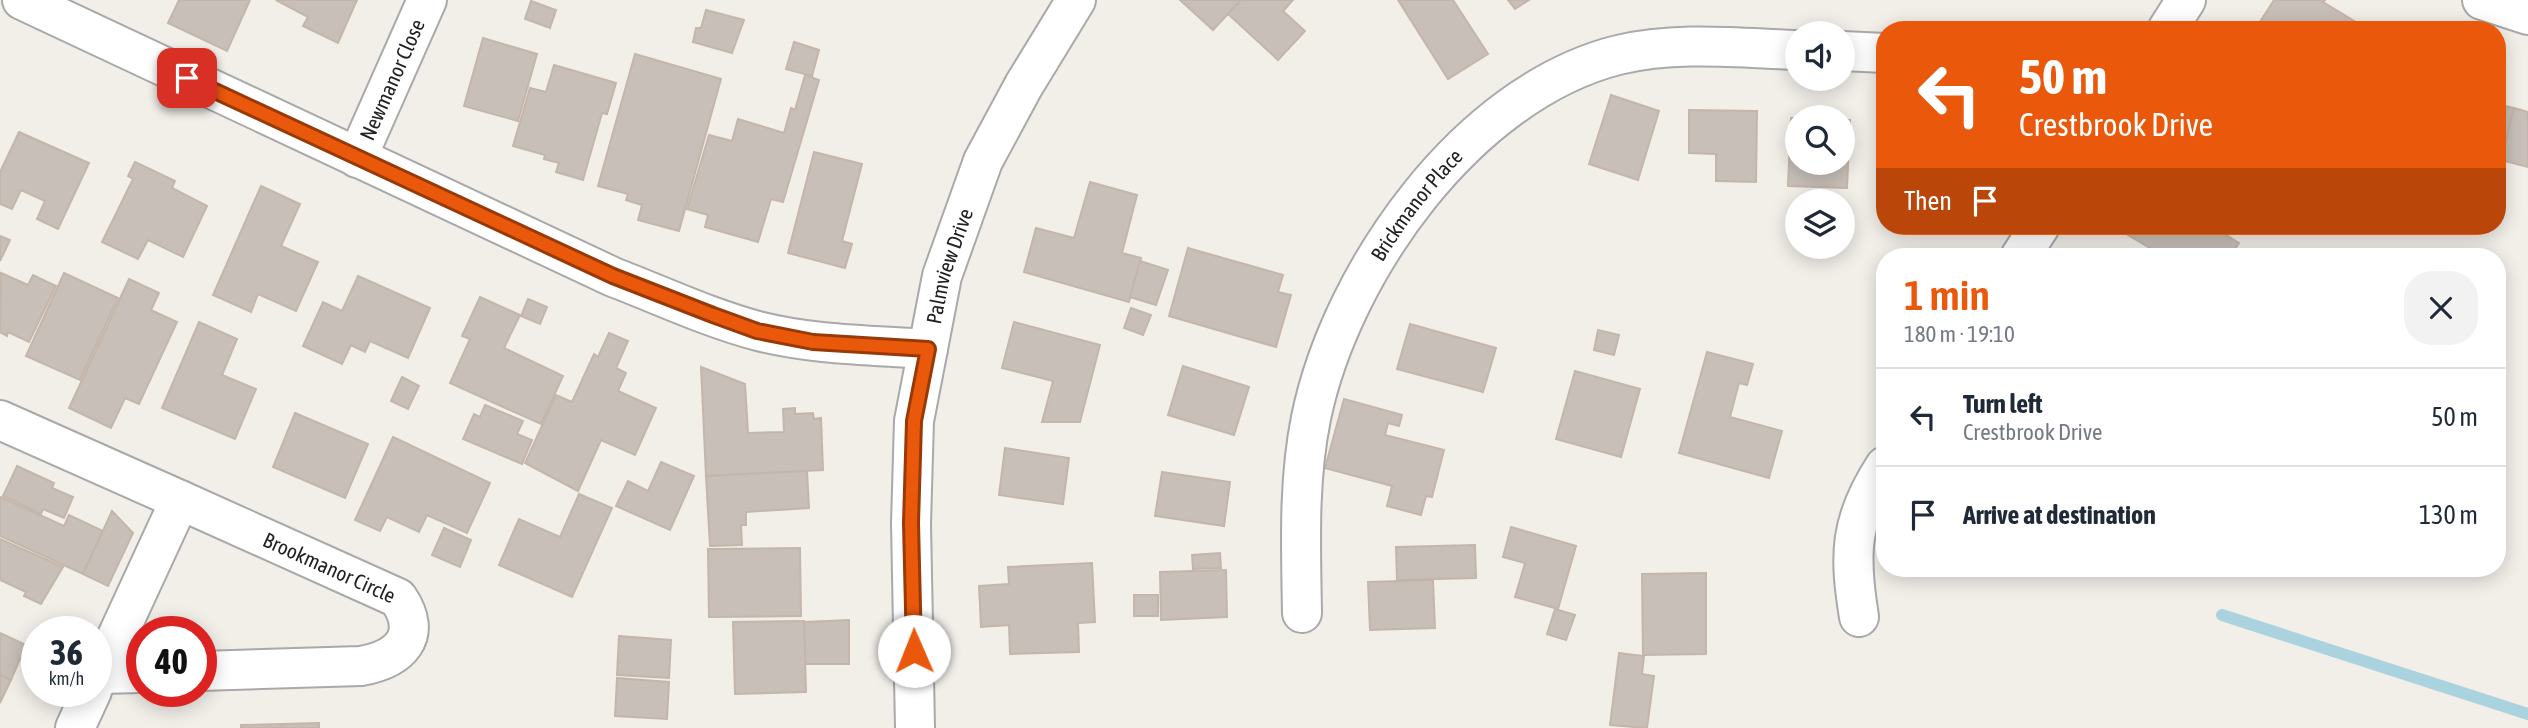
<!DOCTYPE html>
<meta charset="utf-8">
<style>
body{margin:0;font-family:"Asap Condensed",sans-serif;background:#f2f2f3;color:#1f2937;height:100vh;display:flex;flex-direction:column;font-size:26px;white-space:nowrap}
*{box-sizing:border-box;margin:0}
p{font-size:23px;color:#747a83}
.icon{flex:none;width:38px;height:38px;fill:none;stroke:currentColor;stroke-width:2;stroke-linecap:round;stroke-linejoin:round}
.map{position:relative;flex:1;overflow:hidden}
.sheet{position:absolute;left:1876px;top:248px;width:630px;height:329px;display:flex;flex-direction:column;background:#fff;border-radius:28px;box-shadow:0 4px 18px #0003}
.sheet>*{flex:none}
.top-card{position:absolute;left:1876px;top:21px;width:630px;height:214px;border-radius:28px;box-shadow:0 4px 18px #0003;background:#ea580c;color:#fff;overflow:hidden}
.controls{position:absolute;left:1785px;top:21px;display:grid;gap:14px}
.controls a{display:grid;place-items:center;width:70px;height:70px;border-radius:50%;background:#fff;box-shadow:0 4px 18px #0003;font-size:35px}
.speed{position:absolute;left:21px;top:616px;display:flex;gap:14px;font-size:35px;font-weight:700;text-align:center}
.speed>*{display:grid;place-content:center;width:91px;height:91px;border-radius:50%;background:#fff;box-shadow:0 4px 18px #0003;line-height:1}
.speed small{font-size:18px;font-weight:400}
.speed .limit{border:10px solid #d22;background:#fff;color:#111}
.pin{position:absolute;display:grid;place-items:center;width:60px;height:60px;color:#fff;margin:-30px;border-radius:14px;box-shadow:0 4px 10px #0006}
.me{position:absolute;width:77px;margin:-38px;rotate:359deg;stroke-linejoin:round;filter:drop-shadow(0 0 5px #0008)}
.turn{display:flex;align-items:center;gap:24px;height:147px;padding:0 28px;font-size:32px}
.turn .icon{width:91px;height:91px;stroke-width:2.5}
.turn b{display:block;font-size:49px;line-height:60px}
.then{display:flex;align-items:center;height:66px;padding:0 28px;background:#0003;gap:14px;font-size:26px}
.round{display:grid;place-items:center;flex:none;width:74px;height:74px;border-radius:28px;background:#f2f2f3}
.headline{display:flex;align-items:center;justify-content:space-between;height:119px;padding:0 28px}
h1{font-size:42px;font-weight:600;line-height:52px;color:#ea580c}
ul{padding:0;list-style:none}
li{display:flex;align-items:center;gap:21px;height:98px;padding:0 28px;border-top:2px solid #e0e1e3}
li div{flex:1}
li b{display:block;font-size:26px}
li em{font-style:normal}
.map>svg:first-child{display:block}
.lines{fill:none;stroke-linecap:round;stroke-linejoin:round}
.stream{stroke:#aad3df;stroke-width:12}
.building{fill:#c7bfb8;stroke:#c4b6ab;stroke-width:2}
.minor-casing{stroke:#a9a9a9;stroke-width:42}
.tertiary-casing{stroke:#a9a9a9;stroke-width:42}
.minor{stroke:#fff;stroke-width:38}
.tertiary{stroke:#fff;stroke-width:38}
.route-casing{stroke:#983908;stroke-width:18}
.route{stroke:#ea580c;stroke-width:12}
.labels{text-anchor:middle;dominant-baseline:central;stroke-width:6;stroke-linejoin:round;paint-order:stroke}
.street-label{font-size:21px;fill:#222;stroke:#fff}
</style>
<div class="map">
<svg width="2528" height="728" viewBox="0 0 2528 728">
<rect width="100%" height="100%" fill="#f2efe9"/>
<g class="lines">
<polyline class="stream" points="2222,615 2528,714"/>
</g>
<g class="building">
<polygon points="179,0 250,0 227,51 168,23"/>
<polygon points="276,0 357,0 338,43 303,26 308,17"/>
<polygon points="1180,0 1241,0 1213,30"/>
<polygon points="1241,0 1293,0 1283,11 1305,31 1278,60 1228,14"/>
<polygon points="1398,0 1453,0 1488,54 1448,79"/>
<polygon points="1508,0 1529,0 1515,9"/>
<polygon points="2274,0 2325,0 2323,2 2369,30 2273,30 2260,22"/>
<polygon points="531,1 556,10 550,28 525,19"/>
<polygon points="706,10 744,20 732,53 693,42 696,28 701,28"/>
<polygon points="483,38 537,54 518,121 464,106"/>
<polygon points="794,42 819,50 812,76 786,69"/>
<polygon points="635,54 721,79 679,231 638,220 642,205 626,200 628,194 598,186"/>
<polygon points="554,65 616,83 607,114 602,113 583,180 556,172 559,163 544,159 545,155 513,146 530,88 546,92"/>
<polygon points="805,75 819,80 783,202 771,199 758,242 705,227 708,215 687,209 709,135 732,141 738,119 784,133 791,108 795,110"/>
<polygon points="1611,95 1659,111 1638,180 1589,164"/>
<polygon points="2497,104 2514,108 2501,160 2497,159"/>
<polygon points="2514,108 2528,112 2528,167 2501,160"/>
<polygon points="1689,110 1757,111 1756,182 1716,181 1716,154 1689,153"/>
<polygon points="1791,118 1797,118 1797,163 1843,163 1843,120 1850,120 1847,188 1788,186"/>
<polygon points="19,132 89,163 58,229 37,219 45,201 21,190 12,209 0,204 0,172"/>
<polygon points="814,152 862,164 842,241 852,244 845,268 788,253"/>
<polygon points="135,162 175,181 172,188 207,206 183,257 148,240 138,259 102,242 133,179 128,176"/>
<polygon points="1090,182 1137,195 1122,253 1141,258 1129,302 1024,272 1036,228 1074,238"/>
<polygon points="261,186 300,204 281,246 318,262 296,311 258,294 251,312 213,295"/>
<polygon points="2127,226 2212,226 2239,243 2230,257 2165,257 2123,232"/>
<polygon points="0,236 10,240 0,261"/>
<polygon points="1188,248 1283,275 1278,292 1291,295 1276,347 1169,316"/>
<polygon points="1140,261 1168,270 1156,305 1130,297"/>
<polygon points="1,273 28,285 33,275 56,286 29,342 8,332 7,336 0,332"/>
<polygon points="64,273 118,298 80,380 26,356"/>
<polygon points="358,276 430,308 408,358 370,341 365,352 351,345 342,364 303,346 323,302 342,311"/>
<polygon points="129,279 159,293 151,310 177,322 139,404 125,398 111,428 69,408"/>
<polygon points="480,297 520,315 504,348 563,376 541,424 450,383 470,339 462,336"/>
<polygon points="528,299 547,307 540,324 521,316"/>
<polygon points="1131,308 1151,315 1143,335 1124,328"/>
<polygon points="199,322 237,339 222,375 256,389 235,439 162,408"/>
<polygon points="1014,322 1100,345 1080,422 1042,422 1053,381 1002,368"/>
<polygon points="1410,324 1496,348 1483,392 1397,369"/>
<polygon points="1598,330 1619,335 1614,355 1594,350"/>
<polygon points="609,333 628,341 616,368 626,373 618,391 656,408 635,455 601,440 578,491 525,463 556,395 572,402 594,354 598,357"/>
<polygon points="1707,352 1753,364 1747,385 1739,383 1730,417 1782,431 1769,478 1679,453"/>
<polygon points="1183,366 1249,387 1234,435 1168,415"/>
<polygon points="701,367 745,384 748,433 784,432 783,409 795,408 795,414 813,413 814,419 821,418 823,470 706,476"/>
<polygon points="1575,371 1640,389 1621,457 1556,439"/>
<polygon points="402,377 419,386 408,409 391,401"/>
<polygon points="1344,399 1402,415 1399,426 1388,423 1385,435 1444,450 1432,497 1426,496 1421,515 1387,506 1392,486 1325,468"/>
<polygon points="485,405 523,421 517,434 532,440 522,464 463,439 474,414 480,417"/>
<polygon points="295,413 368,444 345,498 273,467"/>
<polygon points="393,437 490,483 467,533 427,515 419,532 387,517 380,531 355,520"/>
<polygon points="1005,448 1069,458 1063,504 999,495"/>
<polygon points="661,462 694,476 670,530 616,506 628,481 648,491"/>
<polygon points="17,466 54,483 52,488 73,497 64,518 43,509 41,514 3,496"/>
<polygon points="807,471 809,508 746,512 746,525 741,525 742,545 710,546 706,476"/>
<polygon points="1162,472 1230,482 1224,526 1155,516"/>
<polygon points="579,494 612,508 572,597 499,565 519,519 560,537"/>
<polygon points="0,497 64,526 69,515 103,531 83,574 0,536"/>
<polygon points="112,511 133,533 108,586 83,574"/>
<polygon points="1511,527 1576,546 1558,609 1515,597 1525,563 1503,557"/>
<polygon points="444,528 471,540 460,567 432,555"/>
<polygon points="0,539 63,567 41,604 24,596 26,592 0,580"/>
<polygon points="1475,545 1476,578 1397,580 1396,547"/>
<polygon points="800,548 801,616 709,617 708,549"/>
<polygon points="1220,553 1221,568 1193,569 1192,555"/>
<polygon points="1092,563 1095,622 1078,623 1079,652 1010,654 1009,625 981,627 979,586 1009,584 1008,567"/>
<polygon points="1226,570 1227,617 1161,620 1160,572"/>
<polygon points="1706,573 1706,654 1643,655 1642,574"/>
<polygon points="1433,580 1435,628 1370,630 1368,582"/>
<rect x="1134" y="595" width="24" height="21"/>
<polygon points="1555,609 1575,615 1566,640 1547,634"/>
<polygon points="849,620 849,664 805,664 804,622"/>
<polygon points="804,621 806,692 735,694 733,622"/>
<polygon points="0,633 26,645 11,680 0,675"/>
<polygon points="619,636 671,640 669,678 617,675"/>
<polygon points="1619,653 1644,656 1642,674 1654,676 1647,728 1610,725"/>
<polygon points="0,675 11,680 0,703"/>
<polygon points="617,678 669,682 667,719 615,716"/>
<polygon points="319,723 319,728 282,728 282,724"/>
<polygon points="282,724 282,728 241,728 241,725"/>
</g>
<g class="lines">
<g class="minor-casing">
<g id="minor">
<path d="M22,0L613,277C660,295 709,318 758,331C813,345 871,345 928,349"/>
<polyline points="2482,0 2528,15"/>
<polyline points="2167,30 2186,0"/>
<polyline points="1843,51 1885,53"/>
<path id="s1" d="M357,158L427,0"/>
<polyline points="2020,257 2040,226"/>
<polyline points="0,420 180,500 96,682"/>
<path id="s2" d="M180,500L398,598C424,636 400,659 361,666L201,671"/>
<path id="s3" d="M1302,613C1301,548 1298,482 1311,418C1341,272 1467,93 1618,55C1677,41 1738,48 1797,50"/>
<path d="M1859,617C1849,555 1849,521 1885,466"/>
<polyline points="100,674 142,673"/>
<polyline points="75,728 92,691"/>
</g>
</g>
<g class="tertiary-casing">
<g id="tertiary">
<path id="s4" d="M915,728L911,523L914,421L942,276L983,161L1024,85L1076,0"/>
</g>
</g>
<use href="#minor" class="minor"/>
<use href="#tertiary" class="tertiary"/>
</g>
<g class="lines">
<g class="route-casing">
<polyline id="route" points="187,78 613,276 713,315 757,331 813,342 928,349 914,421 911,523 914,651"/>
</g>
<use href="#route" class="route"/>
</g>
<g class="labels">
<g class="street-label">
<text stroke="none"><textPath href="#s1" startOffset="86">Newmanor Close</textPath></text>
<text stroke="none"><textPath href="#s3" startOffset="436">Brickmanor Place</textPath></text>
<text stroke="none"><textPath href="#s4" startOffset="466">Palmview Drive</textPath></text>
<text stroke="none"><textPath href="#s2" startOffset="164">Brookmanor Circle</textPath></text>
</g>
</g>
</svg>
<div class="controls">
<a><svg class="icon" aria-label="sound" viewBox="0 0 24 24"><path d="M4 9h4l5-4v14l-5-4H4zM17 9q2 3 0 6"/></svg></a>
<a><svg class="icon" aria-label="search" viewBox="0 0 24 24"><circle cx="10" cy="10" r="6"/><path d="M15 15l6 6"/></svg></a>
<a><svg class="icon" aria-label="layers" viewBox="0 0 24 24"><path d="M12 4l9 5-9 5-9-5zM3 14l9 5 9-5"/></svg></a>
</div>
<div class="speed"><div>36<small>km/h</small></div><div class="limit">40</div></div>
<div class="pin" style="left:187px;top:78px;background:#d93025"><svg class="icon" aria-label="arrive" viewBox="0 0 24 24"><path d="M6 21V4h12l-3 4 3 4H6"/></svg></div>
<svg class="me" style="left:914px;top:651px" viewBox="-20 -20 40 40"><circle r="19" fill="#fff"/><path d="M0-13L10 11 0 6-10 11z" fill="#ea580c"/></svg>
<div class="top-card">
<div class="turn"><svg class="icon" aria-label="left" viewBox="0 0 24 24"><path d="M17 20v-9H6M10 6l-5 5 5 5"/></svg><div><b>50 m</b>Crestbrook Drive</div></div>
<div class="then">Then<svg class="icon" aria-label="arrive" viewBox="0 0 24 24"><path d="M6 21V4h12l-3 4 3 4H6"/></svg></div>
</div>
<section class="sheet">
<div class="headline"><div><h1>1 min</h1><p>180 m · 19:10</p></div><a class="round"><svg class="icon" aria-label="close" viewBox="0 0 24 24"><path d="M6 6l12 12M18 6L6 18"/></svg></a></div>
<ul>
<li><svg class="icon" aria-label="left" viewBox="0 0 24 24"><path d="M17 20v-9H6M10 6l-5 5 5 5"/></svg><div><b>Turn left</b><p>Crestbrook Drive</p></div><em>50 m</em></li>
<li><svg class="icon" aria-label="arrive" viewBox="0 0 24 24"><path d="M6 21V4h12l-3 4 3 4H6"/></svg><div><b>Arrive at destination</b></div><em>130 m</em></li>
</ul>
</section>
</div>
